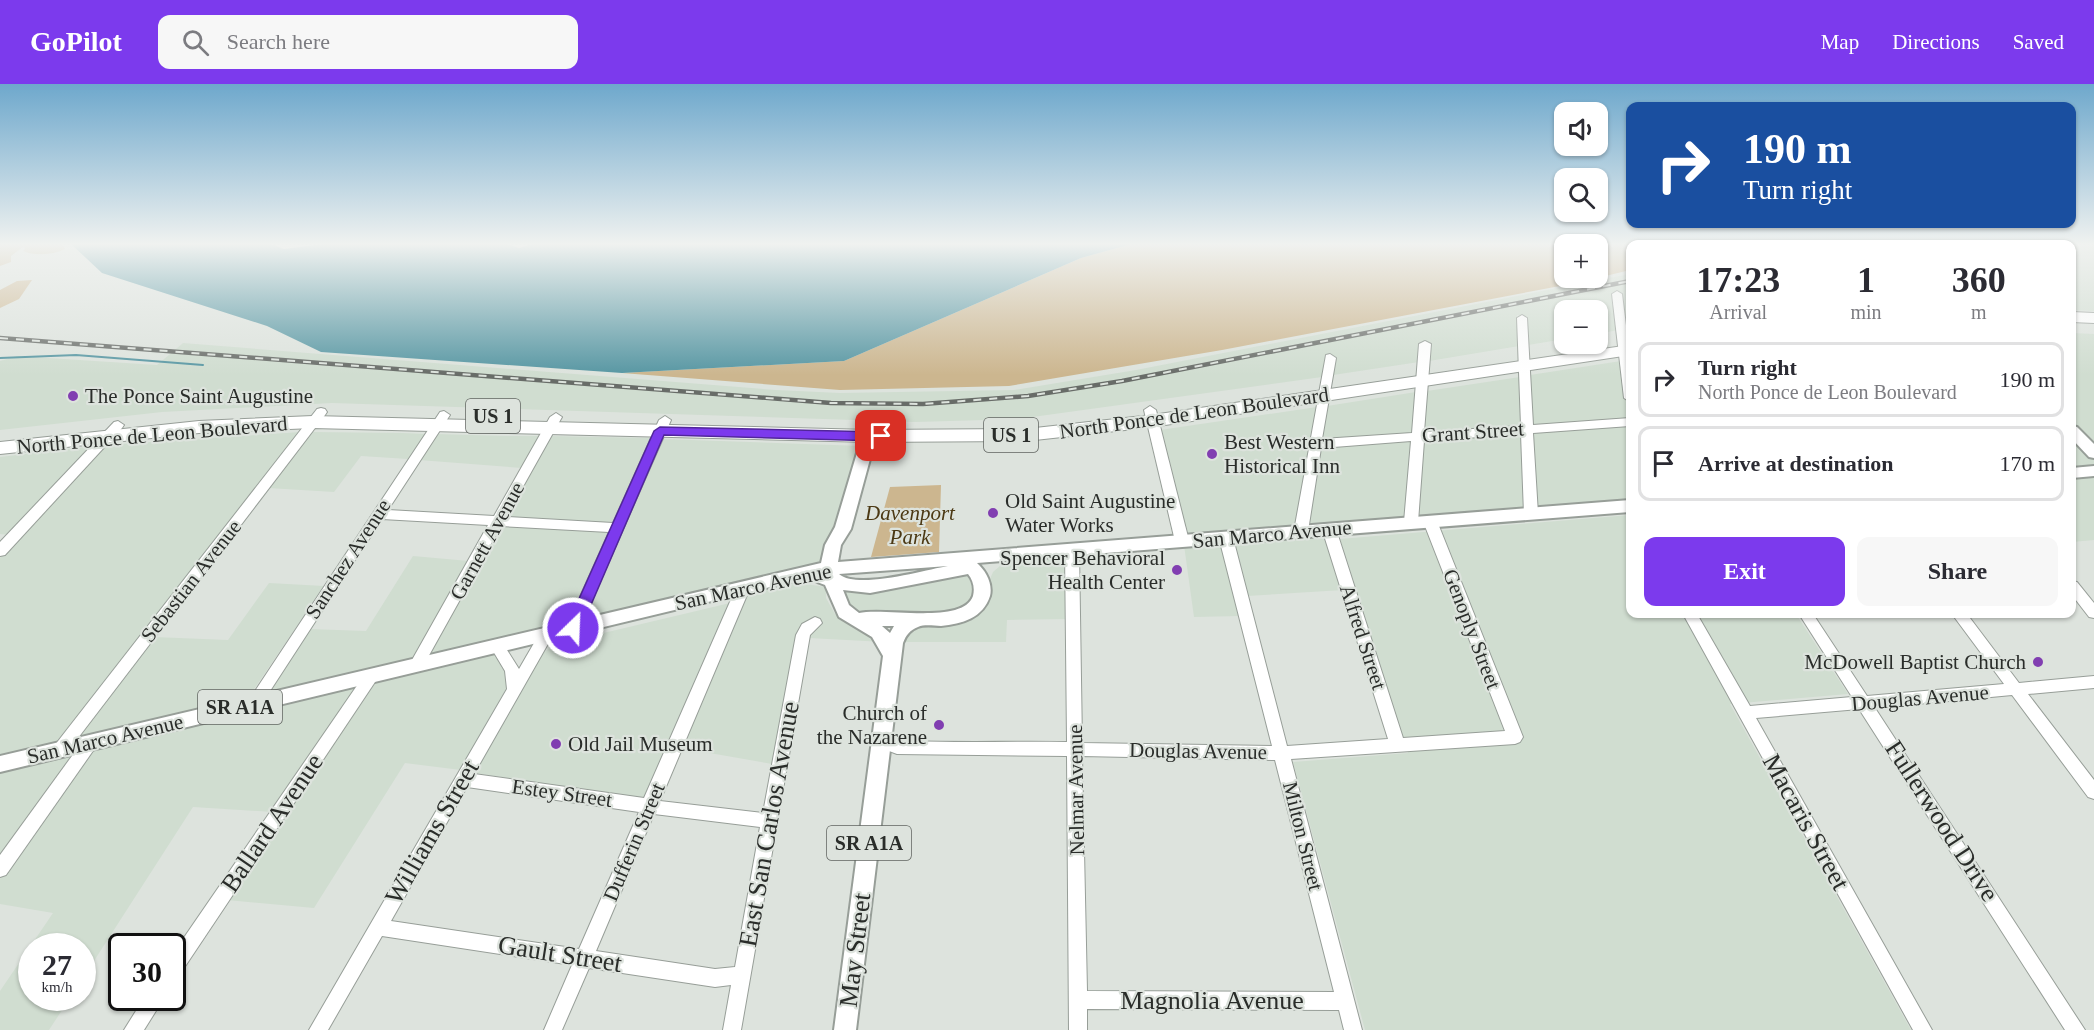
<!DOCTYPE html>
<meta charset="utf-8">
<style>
body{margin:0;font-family:"Times New Roman",serif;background:#f7f7f7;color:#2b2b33;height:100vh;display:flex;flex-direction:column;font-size:22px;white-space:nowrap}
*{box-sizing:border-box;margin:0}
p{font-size:20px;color:#7c7c81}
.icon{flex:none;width:33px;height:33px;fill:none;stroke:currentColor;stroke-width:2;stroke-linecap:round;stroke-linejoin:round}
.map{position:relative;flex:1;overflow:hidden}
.sheet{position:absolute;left:1626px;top:156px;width:450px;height:378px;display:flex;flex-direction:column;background:#fff;border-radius:12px;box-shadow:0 2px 4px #0004}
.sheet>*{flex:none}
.top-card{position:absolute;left:1626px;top:18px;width:450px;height:126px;border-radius:12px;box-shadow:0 2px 4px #0004;background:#1a4fa0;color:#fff;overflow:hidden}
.buttons{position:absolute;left:1554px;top:18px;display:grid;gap:12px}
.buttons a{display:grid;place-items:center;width:54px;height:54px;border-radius:12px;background:#fff;box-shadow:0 2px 4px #0004;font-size:30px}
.speed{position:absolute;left:18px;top:849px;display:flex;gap:12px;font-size:30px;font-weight:700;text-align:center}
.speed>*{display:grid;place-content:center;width:78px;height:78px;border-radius:50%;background:#fff;box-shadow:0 2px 4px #0004;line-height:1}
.speed small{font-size:15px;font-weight:400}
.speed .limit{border:3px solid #111;border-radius:9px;background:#fff;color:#111}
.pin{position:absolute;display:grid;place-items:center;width:51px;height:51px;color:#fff;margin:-26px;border-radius:12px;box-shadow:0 3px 9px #0006}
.me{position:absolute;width:66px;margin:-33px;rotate:24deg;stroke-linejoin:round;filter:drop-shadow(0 0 4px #0008)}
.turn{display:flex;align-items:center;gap:21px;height:126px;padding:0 18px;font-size:27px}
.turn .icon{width:78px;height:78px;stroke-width:2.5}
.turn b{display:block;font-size:42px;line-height:51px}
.eta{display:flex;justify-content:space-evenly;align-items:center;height:102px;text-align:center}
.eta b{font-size:36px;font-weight:800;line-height:42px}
.action{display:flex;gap:12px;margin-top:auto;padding:12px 18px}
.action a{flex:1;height:69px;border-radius:12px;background:#7c3aed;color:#fff;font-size:24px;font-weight:800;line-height:69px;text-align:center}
.action a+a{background:#f7f7f7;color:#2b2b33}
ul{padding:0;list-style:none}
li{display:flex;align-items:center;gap:18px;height:75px;margin:0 12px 9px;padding:0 6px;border:3px solid #e1e1e2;border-radius:12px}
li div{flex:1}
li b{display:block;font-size:22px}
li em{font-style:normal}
header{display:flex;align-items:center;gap:36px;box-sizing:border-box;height:84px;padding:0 30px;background:#7c3aed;color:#fff}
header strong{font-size:28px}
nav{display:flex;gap:33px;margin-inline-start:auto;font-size:21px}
.search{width:420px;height:54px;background:#f7f7f7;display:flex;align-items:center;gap:15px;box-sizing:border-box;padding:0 21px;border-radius:12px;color:#7c7c81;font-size:22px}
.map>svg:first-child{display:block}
.built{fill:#d0ddd0}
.green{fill:#ccb68f;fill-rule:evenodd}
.water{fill:#5897a3}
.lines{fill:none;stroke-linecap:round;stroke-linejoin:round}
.stream{stroke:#5897a3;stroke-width:2}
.minor-casing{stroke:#979e98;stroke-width:2}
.major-casing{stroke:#979e98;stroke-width:4}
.highway-casing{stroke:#979e98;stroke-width:2}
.minor{fill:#fff;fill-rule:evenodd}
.major{fill:#fff;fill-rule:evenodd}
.highway{fill:#fff;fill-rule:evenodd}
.rail-casing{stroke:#686c68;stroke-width:4.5}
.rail{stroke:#dde3dd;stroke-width:2;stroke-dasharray:8;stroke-linecap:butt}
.route{fill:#7c3aed;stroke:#51269a;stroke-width:1.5}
.poi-dot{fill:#813eb1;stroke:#dde3dd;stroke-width:2}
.labels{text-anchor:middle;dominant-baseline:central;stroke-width:4.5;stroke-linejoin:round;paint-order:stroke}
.shield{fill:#dde3dd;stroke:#606460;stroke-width:1.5}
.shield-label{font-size:20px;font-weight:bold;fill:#2a2d2a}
.poi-label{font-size:21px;fill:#2a2d2a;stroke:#dde3dd;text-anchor:start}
.street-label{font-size:21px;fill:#2a2d2a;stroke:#dde3dd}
.park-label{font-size:21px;font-style:italic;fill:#4b3813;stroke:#dde3dd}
.near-street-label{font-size:26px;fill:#2a2d2a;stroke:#dde3dd}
</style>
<header>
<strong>GoPilot</strong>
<div class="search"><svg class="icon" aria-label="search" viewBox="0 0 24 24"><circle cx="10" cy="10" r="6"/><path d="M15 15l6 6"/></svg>Search here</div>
<nav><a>Map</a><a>Directions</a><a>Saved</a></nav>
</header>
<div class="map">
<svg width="2094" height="946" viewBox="0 0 2094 946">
<rect width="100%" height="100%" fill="#dde3dd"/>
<g class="built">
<polygon points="1968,159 2094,159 2094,227 2072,226 2072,160"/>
<polygon points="1630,190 1630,244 1627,245 1621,209 1612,208 1618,246 1598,250 1598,226 1564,226 1564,255 1528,261 1527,232 1517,231 1519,262 1429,277 1430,258 1421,257 1419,278 1333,291 1335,272 1326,271 1322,293 1018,335 916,338 332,319 162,328 0,346 0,277 17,272 157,281 183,259 776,306 840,309 1014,306 1136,286"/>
<polygon points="2072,249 2094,250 2094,364 2072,342"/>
<polygon points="1621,277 1628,335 1531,341 1530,291"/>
<polygon points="1520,293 1521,342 1423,349 1427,307"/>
<polygon points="1416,308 1412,349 1321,356 1327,322"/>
<polygon points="1317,323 1309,357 1296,444 1187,453 1160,346"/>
<polygon points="1628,341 1630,418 1536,426 1532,348"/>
<polygon points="301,348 56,663 0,676 0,474 105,361"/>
<polygon points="311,348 403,349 426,350 408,375 361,372 334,408 268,404"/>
<polygon points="1521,348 1525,427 1417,434 1422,355"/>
<polygon points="436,350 506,352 540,352 522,384 419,376"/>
<polygon points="550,352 651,354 613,440 504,435"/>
<polygon points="2072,352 2094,374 2094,384 2072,385"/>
<polygon points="662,355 862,362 823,481 582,538"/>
<polygon points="1411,356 1406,435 1308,443 1320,362"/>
<polygon points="93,362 10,451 0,450 0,373"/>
<polygon points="2090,391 2094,394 2094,456 2072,458 2072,392"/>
<polygon points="1630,431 1630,530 1796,530 1848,610 1730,620 1911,946 1365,946 1293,678 1408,669 1340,455"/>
<polygon points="500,442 610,447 569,541 427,574"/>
<polygon points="1325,449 1343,506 1247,512 1232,457"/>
<polygon points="1221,458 1240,532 1194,533 1184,461"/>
<polygon points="1067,470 1069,535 1007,536 1006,558 899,558 903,551 916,542 953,538 988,500 993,488 1008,475"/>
<polygon points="413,472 469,477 413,575 373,587 261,614 309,545 366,547"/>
<polygon points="971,488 974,491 975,511 966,524 934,532 849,529 842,505 871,508 888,506"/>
<polygon points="792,498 826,503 826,514 835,530 884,558 809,554 812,546 823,539 816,533 797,551 772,680 681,664 748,507"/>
<polygon points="269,499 324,502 246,617 72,659 154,553 228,556"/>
<polygon points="730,519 648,710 643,714 475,689 542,570 553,561"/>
<polygon points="493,567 506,588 506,605 461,686 405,679 314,824 227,816 376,595"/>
<polygon points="361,598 273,728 193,723 83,894 82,862 32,862 32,914 70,914 49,946 0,946 0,907 53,829 0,820 0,795 94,662"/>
<polygon points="79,666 0,775 0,685"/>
</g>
<g class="green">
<path d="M0,159H62L65,165C53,171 35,172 23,167L25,165L24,162L11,172V178L0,182Z"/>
<path d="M1135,159H1683L1630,160V186L1581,198L1222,266L1009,302L840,306L622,289L844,277L1081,174ZM1564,160H1598V194H1564Z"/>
<polygon points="32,196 19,215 0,224 0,206 17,197"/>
<polygon points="941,401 939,468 871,473 890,403"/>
</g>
<polygon class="water" points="70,159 268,159 284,165 331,159 504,159 519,164 535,159 1135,159 1081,174 844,277 622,289 321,268 267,242 102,189"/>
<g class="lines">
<polyline class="stream" points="0,274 76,271 203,281"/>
<g class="minor-casing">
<g id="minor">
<polygon points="1958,159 1969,159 1970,160 1959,160"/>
<polygon points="1617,207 1622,210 1630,273 1630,318 1624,314 1612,210"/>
<polygon points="1522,231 1527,234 1533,341 1630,334 1630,342 1533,349 1538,430 1531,435 1524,430 1521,350 1424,357 1418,438 1411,443 1404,438 1411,357 1321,364 1308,447 1301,452 1296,450 1294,447 1326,271 1330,270 1336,274 1322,355 1412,349 1419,260 1425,257 1431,260 1424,348 1521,342 1517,234"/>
<polygon points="1150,322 1156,326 1189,457 1182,462 1175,457 1144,326"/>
<polygon points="321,324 325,325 327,328 325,331 65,671 60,673 55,671 52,666 55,661 317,325"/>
<polygon points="444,327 450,331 388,426 494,432 550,333 556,329 562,333 506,433 613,439 659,336 665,332 671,336 578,548 568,548 566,544 609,448 501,442 422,584 417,586 412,584 410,580 412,576 488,441 382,435 259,624 254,626 249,624 246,620 249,616 440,328"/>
<polygon points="118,337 124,341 122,344 5,471 0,472 0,458 114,338"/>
<path d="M1430,432L1437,437L1523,653L1520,658L1515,660L1291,675L1362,946H1344L1339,926L1087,925V946H1069L1067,672L897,670L876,662L873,657L876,652C882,650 901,657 912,657C963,659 1015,657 1067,658L1065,466L1072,461L1079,466L1082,659L1272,662L1219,454L1226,449L1233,454L1287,662L1388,655L1322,445L1329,440L1336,445L1403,654L1505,647L1423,437ZM1082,672L1275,676L1334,908L1087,907Z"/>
<polygon points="2072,497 2077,498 2094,519 2094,534 2089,533 2072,511"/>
<path d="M743,499L748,500L750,504L660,717L763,729L796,551L802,540L815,533L820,535L822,539L810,551L741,946H723L731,901L715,903L589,884L562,946H544L572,881L382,852L328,946H309L507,605L505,587L490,562L492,558H502L519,585L541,547H551L553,551L474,690L644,714L736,504L738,500ZM467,703L639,728L579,865L391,837ZM654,730L760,743L735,883L715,885L596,867Z"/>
<polygon points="1683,530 1697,530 1750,622 1852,613 1799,530 1813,530 1867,612 2004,600 1952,530 1967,530 2019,599 2094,592 2094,604 2028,610 2094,696 2094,715 2088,713 2012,611 1875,624 2085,946 2065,946 1859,625 1756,634 1932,946 1913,946"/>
<polygon points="372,585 377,587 379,591 377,595 178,893 172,896 172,871 367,587"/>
<polygon points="90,652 95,654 98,659 95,664 6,791 0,793 0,771 85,654"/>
<polygon points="144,914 164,914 144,946 124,946"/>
</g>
</g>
<g class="major-casing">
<g id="major">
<path d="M872,337L879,342L851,445L841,461L838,478L1630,416V428L977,479C986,487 993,500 990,512C983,534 962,540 941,542C934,542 925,540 918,543C910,546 906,551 903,559L856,946H834L883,572L872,553L839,533L825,501L817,498L816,492L0,688V672L821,479L825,461L835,443L865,342ZM948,482C924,486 857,506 839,490ZM968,490C973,496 975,504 973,512C963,541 884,523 859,529L849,521L843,506L870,509ZM882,542H894L890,549Z"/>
<polygon points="2072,342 2077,343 2094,360 2094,374 2089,373 2072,355"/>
<polygon points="2094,382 2094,392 2072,394 2072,384"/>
</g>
</g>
<g class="highway-casing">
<g id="highway">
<polygon points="1871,159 1902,159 1902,160 1872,160"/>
<polygon points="2072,228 2094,229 2094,239 2072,238"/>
<polygon points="1630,261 1630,271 1152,343 1026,357 870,358 313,344 199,349 0,370 0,358 199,337 313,332 870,346 1026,345 1152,331"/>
</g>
</g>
<use href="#minor" class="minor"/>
<use href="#major" class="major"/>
<use href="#highway" class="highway"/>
<g class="rail-casing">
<g id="rail">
<polyline points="1817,160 1825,159"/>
<polyline points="0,254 831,319 923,320 1028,312 1122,297 1630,197"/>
</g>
</g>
<use href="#rail" class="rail"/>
</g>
<linearGradient id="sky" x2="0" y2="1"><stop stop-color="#6ea8cc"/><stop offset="0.55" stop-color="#f0f2f0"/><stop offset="1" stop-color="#f0f2f0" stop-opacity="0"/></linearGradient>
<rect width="2094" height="291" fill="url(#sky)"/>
<polygon class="route" points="660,343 881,348 887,352 881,357 664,351 581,544 578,548 568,548 566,544 654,347"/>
<g class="poi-dot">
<circle cx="73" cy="312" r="6"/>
<circle cx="1212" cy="370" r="6"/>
<circle cx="993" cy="429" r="6"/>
<circle cx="1177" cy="486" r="6"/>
<circle cx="2038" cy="578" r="6"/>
<circle cx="939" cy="641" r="6"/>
<circle cx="556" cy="660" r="6"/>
</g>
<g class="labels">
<g class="shield">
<rect x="466" y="315" width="54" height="34" rx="4.5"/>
<rect x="984" y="334" width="54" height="34" rx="4.5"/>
<rect x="198" y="606" width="84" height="34" rx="4.5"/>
<rect x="827" y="742" width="84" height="34" rx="4.5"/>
</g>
<g class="shield-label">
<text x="493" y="332">US 1</text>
<text x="1011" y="351">US 1</text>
<text x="240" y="623">SR A1A</text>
<text x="869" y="759">SR A1A</text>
</g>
<g class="poi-label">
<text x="85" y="312">The Ponce Saint Augustine</text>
<text x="1224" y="358">Best Western<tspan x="1224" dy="24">Historical Inn</tspan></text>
<text x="1005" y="417">Old Saint Augustine<tspan x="1005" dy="24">Water Works</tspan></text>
<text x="1165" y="474" text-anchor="end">Spencer Behavioral<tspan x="1165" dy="24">Health Center</tspan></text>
<text x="2026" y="578" text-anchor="end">McDowell Baptist Church</text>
<text x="927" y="629" text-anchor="end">Church of<tspan x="927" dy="24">the Nazarene</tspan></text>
<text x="568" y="660">Old Jail Museum</text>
</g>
<g class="street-label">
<text transform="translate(1194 329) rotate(-8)">North Ponce de Leon Boulevard</text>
<text transform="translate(1473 348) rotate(-4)">Grant Street</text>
<text transform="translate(152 351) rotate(-5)">North Ponce de Leon Boulevard</text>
<text transform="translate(1272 450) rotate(-5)">San Marco Avenue</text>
<text transform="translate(487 457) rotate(-61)">Garnett Avenue</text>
<text transform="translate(348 475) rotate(-57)">Sanchez Avenue</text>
<text transform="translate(191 497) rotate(-52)">Sebastian Avenue</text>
<text transform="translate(753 503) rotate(-12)">San Marco Avenue</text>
<text transform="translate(1472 545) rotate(69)">Genoply Street</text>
<text transform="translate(1363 553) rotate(72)">Alfred Street</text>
<text transform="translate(1920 614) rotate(-5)">Douglas Avenue</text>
<text transform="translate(105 655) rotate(-13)">San Marco Avenue</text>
<text transform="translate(1198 667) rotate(1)">Douglas Avenue</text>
<text transform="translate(1076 706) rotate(-91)">Nelmar Avenue</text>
<text transform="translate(562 709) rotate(8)">Estey Street</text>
<text transform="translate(1303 752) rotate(76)">Milton Street</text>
<text transform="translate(634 758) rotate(-67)">Dufferin Street</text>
</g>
<g class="park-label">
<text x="910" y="429">Davenport<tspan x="910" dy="24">Park</tspan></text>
</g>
<g class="near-street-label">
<text transform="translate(1942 737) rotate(57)">Fullerwood Drive</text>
<text transform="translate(1806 738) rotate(61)">Macaris Street</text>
<text transform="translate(272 739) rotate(-56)">Ballard Avenue</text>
<text transform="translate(769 740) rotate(-80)">East San Carlos Avenue</text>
<text transform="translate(432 748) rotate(-60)">Williams Street</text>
<text transform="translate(855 866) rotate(-83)">May Street</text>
<text transform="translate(560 870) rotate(9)">Gault Street</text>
<text x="1212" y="916">Magnolia Avenue</text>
</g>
</g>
</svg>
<div class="buttons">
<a><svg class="icon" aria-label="sound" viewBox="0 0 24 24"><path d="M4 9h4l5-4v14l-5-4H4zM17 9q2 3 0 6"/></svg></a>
<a><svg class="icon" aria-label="search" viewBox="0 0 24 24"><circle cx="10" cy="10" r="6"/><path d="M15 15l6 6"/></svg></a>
<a>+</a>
<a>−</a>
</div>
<div class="speed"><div>27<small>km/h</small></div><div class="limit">30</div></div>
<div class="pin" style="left:881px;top:352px;background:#d93025"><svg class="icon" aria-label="arrive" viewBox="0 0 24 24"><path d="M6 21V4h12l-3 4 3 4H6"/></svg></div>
<svg class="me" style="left:573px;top:544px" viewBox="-20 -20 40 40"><circle r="17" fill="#7c3aed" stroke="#fff" stroke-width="3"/><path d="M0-11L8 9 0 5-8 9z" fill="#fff"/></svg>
<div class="top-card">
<div class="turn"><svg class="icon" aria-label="right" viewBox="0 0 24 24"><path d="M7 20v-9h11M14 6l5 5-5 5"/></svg><div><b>190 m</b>Turn right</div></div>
</div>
<section class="sheet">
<div class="eta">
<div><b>17:23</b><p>Arrival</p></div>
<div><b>1</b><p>min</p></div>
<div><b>360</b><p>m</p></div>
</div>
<ul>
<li><svg class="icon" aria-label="right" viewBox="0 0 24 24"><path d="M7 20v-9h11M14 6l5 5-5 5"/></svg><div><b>Turn right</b><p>North Ponce de Leon Boulevard</p></div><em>190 m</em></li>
<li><svg class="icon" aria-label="arrive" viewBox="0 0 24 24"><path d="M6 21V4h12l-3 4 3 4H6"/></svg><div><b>Arrive at destination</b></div><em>170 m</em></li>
</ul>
<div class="action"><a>Exit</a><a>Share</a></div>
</section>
</div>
